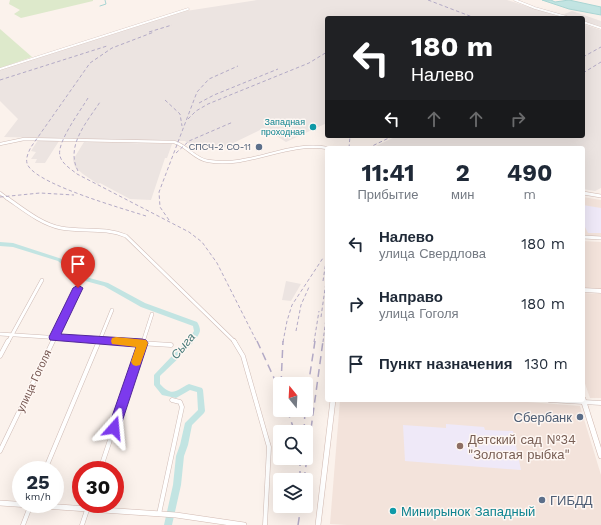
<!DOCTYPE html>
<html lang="ru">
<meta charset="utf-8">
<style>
body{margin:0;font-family:"Work Sans",sans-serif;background:#f6f6f7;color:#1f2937;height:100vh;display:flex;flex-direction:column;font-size:15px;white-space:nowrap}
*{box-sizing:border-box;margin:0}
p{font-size:13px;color:#747a83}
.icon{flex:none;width:22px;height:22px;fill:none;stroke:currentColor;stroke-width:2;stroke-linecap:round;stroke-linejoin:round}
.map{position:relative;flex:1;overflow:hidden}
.panel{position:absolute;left:325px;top:146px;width:260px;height:256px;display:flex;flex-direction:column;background:#fff;border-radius:4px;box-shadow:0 4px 16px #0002}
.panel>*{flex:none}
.hud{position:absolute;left:325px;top:16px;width:260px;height:122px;border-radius:4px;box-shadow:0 4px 16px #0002;background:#202124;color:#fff;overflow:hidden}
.needle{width:26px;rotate:342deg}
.controls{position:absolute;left:273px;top:377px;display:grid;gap:8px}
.controls a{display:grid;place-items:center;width:40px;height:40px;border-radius:4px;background:#fff;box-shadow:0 4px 16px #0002;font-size:20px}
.speed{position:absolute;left:12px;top:461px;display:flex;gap:8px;font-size:20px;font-weight:700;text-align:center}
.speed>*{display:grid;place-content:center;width:52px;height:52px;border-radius:50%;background:#fff;box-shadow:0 4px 16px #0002;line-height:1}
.speed small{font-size:10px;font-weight:400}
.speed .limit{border:6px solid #d22;background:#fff;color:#111}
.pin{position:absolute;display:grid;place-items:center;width:34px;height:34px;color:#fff;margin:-41px -17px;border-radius:50% 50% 50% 0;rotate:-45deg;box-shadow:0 0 4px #0007}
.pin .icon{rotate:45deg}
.me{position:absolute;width:44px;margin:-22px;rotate:18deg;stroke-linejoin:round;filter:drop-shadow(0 0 3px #0008)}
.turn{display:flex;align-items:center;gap:14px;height:84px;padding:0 20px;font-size:18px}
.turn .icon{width:52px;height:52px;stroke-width:2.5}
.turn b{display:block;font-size:28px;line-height:34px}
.lanes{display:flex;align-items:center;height:38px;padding:0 20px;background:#0003;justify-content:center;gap:20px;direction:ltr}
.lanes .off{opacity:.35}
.eta{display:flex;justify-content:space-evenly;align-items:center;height:68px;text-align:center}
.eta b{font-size:24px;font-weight:700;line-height:28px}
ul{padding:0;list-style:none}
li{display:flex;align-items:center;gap:12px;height:60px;padding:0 20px}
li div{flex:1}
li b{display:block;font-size:15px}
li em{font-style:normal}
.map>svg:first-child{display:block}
.residential{fill:#f3e3db}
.industrial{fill:#ece4e1}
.education{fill:#efe9f8}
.green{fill:#dde9cb}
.water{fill:#c2e4e2;stroke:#a9d5d3}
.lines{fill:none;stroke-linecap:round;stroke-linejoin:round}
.stream{stroke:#a9d5d3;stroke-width:1}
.river{fill:#c2e4e2;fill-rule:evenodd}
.street-far3-casing{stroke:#cfbbb5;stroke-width:2.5}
.street-far2-casing{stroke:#cfbbb5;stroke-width:3.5}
.street-far1-casing{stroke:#cfbbb5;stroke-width:4}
.street-casing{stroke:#cfbbb5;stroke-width:5}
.secondary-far2-casing{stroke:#d2bab2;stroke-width:4}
.secondary-far1-casing{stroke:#d2bab2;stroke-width:5}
.secondary-casing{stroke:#d2bab2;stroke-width:6}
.street-far3{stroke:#fff;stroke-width:2}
.street-far2{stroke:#fff;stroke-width:2.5}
.street-far1{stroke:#fff;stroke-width:3}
.street{stroke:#fff;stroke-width:4}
.secondary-far2{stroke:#fff;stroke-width:3}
.secondary-far1{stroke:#fff;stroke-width:4}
.secondary{stroke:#fff;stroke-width:5}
.rail-far1{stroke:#b3aac6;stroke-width:1;stroke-dasharray:3.5 2.5;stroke-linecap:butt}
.rail{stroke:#b3aac6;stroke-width:1.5;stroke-dasharray:8 5;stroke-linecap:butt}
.route{fill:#7c3aed;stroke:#51269a}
.slow{fill:#f59e0b}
.culture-dot{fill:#0f9aa8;stroke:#fef7f3;stroke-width:1.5}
.service-dot{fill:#5c6f8a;stroke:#fef7f3;stroke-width:1.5}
.education-dot{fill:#8d6e63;stroke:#fef7f3;stroke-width:1.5}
.labels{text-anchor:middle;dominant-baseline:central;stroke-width:3;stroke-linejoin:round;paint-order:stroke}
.far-culture-label{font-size:9px;fill:#0d838f;stroke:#fef7f3;text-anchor:end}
.far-service-label{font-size:9px;fill:#4e5e75;stroke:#fef7f3;text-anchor:end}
.street-label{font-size:11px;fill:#755650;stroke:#fef7f3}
.water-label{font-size:12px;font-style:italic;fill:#457876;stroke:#fef7f3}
.near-service-label{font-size:13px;fill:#4e5e75;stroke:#fef7f3;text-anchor:end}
.near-education-label{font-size:13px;fill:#785e54;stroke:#fef7f3;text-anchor:start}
.near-culture-label{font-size:13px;fill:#0d838f;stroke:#fef7f3;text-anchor:start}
</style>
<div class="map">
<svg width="601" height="525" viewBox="0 0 601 525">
<rect width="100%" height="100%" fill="#fbf2ec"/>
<g class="residential">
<polygon points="583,197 601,200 601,237 583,236"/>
<polygon points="583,241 601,242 601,290 583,289"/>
<polygon points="583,293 601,294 601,398 590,398 583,378"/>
<polygon points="340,400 503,400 580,406 601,475 601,525 347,525 330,524"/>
</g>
<g class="industrial">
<polygon points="257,0 507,0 564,18 327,18 327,123 286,142 264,128 223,148 194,147 185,141 4,137 18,119 0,101 0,70 186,11"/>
<polygon points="572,11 601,21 601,27 583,21 583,18 572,18 562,15"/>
<polygon points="583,24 601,30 601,188 595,191 583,189 583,148 372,148 397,136 583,136"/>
<polygon points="38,140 59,141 45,163 35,163 37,159 31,159 36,152 31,151"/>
<polygon points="84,142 172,144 167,158 165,158 151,200 130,199 100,183 98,184 83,174 75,167 73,160"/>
<polygon points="286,281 301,284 291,301 282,300"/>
</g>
<g class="education">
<polygon points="583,205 601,208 601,233 588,233 585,227 583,227"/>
<polygon points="446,424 484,427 485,430 513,431 521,470 405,461 403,425 446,428"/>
</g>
<g class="green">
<polygon points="10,0 93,0 93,1 21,18 14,14 20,10 9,4"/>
<polygon points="0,29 32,57 0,68"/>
</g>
<polygon class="water" points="542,0 551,0 555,2 569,0 601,7 601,15 569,9"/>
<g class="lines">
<polyline class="stream" points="100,6 106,4 105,0"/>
<path class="river" d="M0,242L13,243L62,259L82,276L108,283L145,303L197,322C199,325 200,328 200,331C198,341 168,368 160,376V384C173,398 176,390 189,384L202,388L203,390L205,411L204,413L192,425L188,445L184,456L181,485L172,525H164L173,485L176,456L180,445L185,423L198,410L197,392L190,390L176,398L162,395L154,385V375L191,336L194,331L193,326L141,307L104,286L78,279L58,261L13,247L0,246Z"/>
<g class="street-far3-casing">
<g id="street-far3">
<polyline points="515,0 535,8 570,18"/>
<polyline points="583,22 601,28"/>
<polyline points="0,69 188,9"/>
</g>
</g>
<g class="street-far2-casing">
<g id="street-far2">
<path d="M0,144L24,139L174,142C188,146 194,159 208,161C251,168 286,141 327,148"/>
<polyline points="0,193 8,199"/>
</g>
</g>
<g class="street-far1-casing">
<g id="street-far1">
<path d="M7,198C23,209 41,224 61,228C83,232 105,227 126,236L235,342"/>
<polyline points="583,237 601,238"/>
<polyline points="0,334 124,342"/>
<polyline points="8,342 42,280"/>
<polyline points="52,342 78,288"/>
<polyline points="99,342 112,310"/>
<polyline points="143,342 152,314"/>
</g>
</g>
<g class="street-casing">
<g id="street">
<polyline points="108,341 171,345"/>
<polyline points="234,341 243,356 269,447 265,525"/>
<polyline points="0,356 8,341"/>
<polyline points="549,400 601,403"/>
<polyline points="0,451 53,341"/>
<polyline points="45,470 99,341"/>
<polyline points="100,470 143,341"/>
<polyline points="159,514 182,407 180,402 172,400"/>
<polyline points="23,525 31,504"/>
<polyline points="82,525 89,504"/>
</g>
</g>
<g class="secondary-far2-casing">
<polyline id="secondary-far2" points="583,193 601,196"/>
</g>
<g class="secondary-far1-casing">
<polyline id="secondary-far1" points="583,290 601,291"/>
</g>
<g class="secondary-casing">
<g id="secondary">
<polyline points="583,399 601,456"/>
<polyline points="0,503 176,515 244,525"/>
<polyline points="318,525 333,400"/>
</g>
</g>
<use href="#street-far3" class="street-far3"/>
<use href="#street-far2" class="street-far2"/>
<use href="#street-far1" class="street-far1"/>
<use href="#street" class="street"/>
<use href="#secondary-far2" class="secondary-far2"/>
<use href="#secondary-far1" class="secondary-far1"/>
<use href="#secondary" class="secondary"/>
<g class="rail-far1">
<polyline points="428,0 475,18"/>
<polyline points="149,32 172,25"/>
<polyline points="583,57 601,47"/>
<polyline points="583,73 601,62"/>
<polyline points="0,80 107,46"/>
<path d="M88,98C81,110 56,143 60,156C62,164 71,169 77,174L189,232L202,242L217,263L257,342"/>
<polyline points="165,100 180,114 182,126"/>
<polyline points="199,103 214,95 278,69"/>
<polyline points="188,119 196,111 208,104 309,63 327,52"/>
<polyline points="349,148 350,136"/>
<polyline points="368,148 393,136"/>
<polyline points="176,153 189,141 233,122"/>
<path d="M78,171C65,146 87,122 100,102"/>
<polyline points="0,197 40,193 74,195"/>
<path d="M146,216C121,208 43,186 29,167C24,161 28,153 31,147L90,63L112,48L154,32"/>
<polyline points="169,220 160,207 159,192 197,92 209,79 238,66"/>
<polyline points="323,281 327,255"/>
<polyline points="321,317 327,275"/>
<polyline points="296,331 301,305 309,287"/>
<polyline points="283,342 287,321 292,305 323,258"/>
<polyline points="314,342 319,311"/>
<polyline points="323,342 327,310"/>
</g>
<g class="rail">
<polyline points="257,341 280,391"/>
<polyline points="281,384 283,341"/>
<polyline points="306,400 315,341"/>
<polyline points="287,410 295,432"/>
<polyline points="304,432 305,410"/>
<polyline points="300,458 300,476"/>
<polyline points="304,480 323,341"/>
<polyline points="298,525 301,506"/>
</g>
</g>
<polygon class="route" points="78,285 83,288 61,334 142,339 146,340 148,343 120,428 118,431 114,433 110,431 108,428 136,347 50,340 49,337 73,288"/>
<polygon class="slow" points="116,337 146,340 148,343 140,365 136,366 133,365 131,362 136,347 112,344 111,341 112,338"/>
<g class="culture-dot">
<circle cx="313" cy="127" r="4"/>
<circle cx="393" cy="511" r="4"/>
</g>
<g class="service-dot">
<circle cx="259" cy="147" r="4"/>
<circle cx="580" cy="417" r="4"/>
<circle cx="542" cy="500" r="4"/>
</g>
<circle class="education-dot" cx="460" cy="446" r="4"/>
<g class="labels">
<g class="far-culture-label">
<text x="305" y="122">Западная<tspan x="305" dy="10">проходная</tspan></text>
</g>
<g class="far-service-label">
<text x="251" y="147">СПСЧ-2 СО-11</text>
</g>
<g class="street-label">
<text transform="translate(34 381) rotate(-65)">улица Гоголя</text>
</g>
<g class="water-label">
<text transform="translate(183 346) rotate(-50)">Сыга</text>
</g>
<g class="near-service-label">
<text x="572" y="417">Сбербанк</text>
<text x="550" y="500" text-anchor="start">ГИБДД</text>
</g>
<g class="near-education-label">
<text x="468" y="439">Детский сад №34<tspan x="468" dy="15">"Золотая рыбка"</tspan></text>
</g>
<g class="near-culture-label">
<text x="401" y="511">Минирынок Западный</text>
</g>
</g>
</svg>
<div class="controls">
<a><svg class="needle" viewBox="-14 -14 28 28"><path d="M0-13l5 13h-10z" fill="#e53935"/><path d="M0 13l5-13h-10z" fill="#747a83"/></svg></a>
<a><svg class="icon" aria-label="search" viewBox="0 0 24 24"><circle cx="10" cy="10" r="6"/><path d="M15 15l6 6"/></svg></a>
<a><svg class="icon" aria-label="layers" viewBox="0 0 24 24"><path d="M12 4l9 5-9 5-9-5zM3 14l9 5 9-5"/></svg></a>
</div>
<div class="speed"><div>25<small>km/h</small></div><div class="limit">30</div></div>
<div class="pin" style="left:78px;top:288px;background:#d93025"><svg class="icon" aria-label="arrive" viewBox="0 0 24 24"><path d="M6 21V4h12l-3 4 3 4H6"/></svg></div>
<svg class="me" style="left:114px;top:428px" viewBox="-20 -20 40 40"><path d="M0-17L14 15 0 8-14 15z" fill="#7c3aed" stroke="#fff" stroke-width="4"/></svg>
<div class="hud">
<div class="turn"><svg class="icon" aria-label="left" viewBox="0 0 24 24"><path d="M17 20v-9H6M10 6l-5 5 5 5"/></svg><div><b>180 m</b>Налево</div></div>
<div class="lanes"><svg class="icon" aria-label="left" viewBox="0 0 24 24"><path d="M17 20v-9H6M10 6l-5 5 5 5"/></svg><svg class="icon off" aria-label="ahead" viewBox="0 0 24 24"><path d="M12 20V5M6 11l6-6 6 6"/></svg><svg class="icon off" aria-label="ahead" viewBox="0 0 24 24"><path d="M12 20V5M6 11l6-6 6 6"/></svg><svg class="icon off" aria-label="right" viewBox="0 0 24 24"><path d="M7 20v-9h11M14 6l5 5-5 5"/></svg></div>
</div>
<section class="panel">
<div class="eta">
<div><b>11:41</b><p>Прибытие</p></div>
<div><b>2</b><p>мин</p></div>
<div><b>490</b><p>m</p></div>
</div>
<ul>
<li><svg class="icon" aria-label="left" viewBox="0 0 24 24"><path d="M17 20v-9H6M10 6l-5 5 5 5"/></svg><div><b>Налево</b><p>улица Свердлова</p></div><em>180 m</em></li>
<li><svg class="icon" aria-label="right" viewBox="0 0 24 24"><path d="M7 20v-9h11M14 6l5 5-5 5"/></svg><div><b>Направо</b><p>улица Гоголя</p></div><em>180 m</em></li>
<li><svg class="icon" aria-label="arrive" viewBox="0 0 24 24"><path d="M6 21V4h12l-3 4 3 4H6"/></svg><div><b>Пункт назначения</b></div><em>130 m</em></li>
</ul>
</section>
</div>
